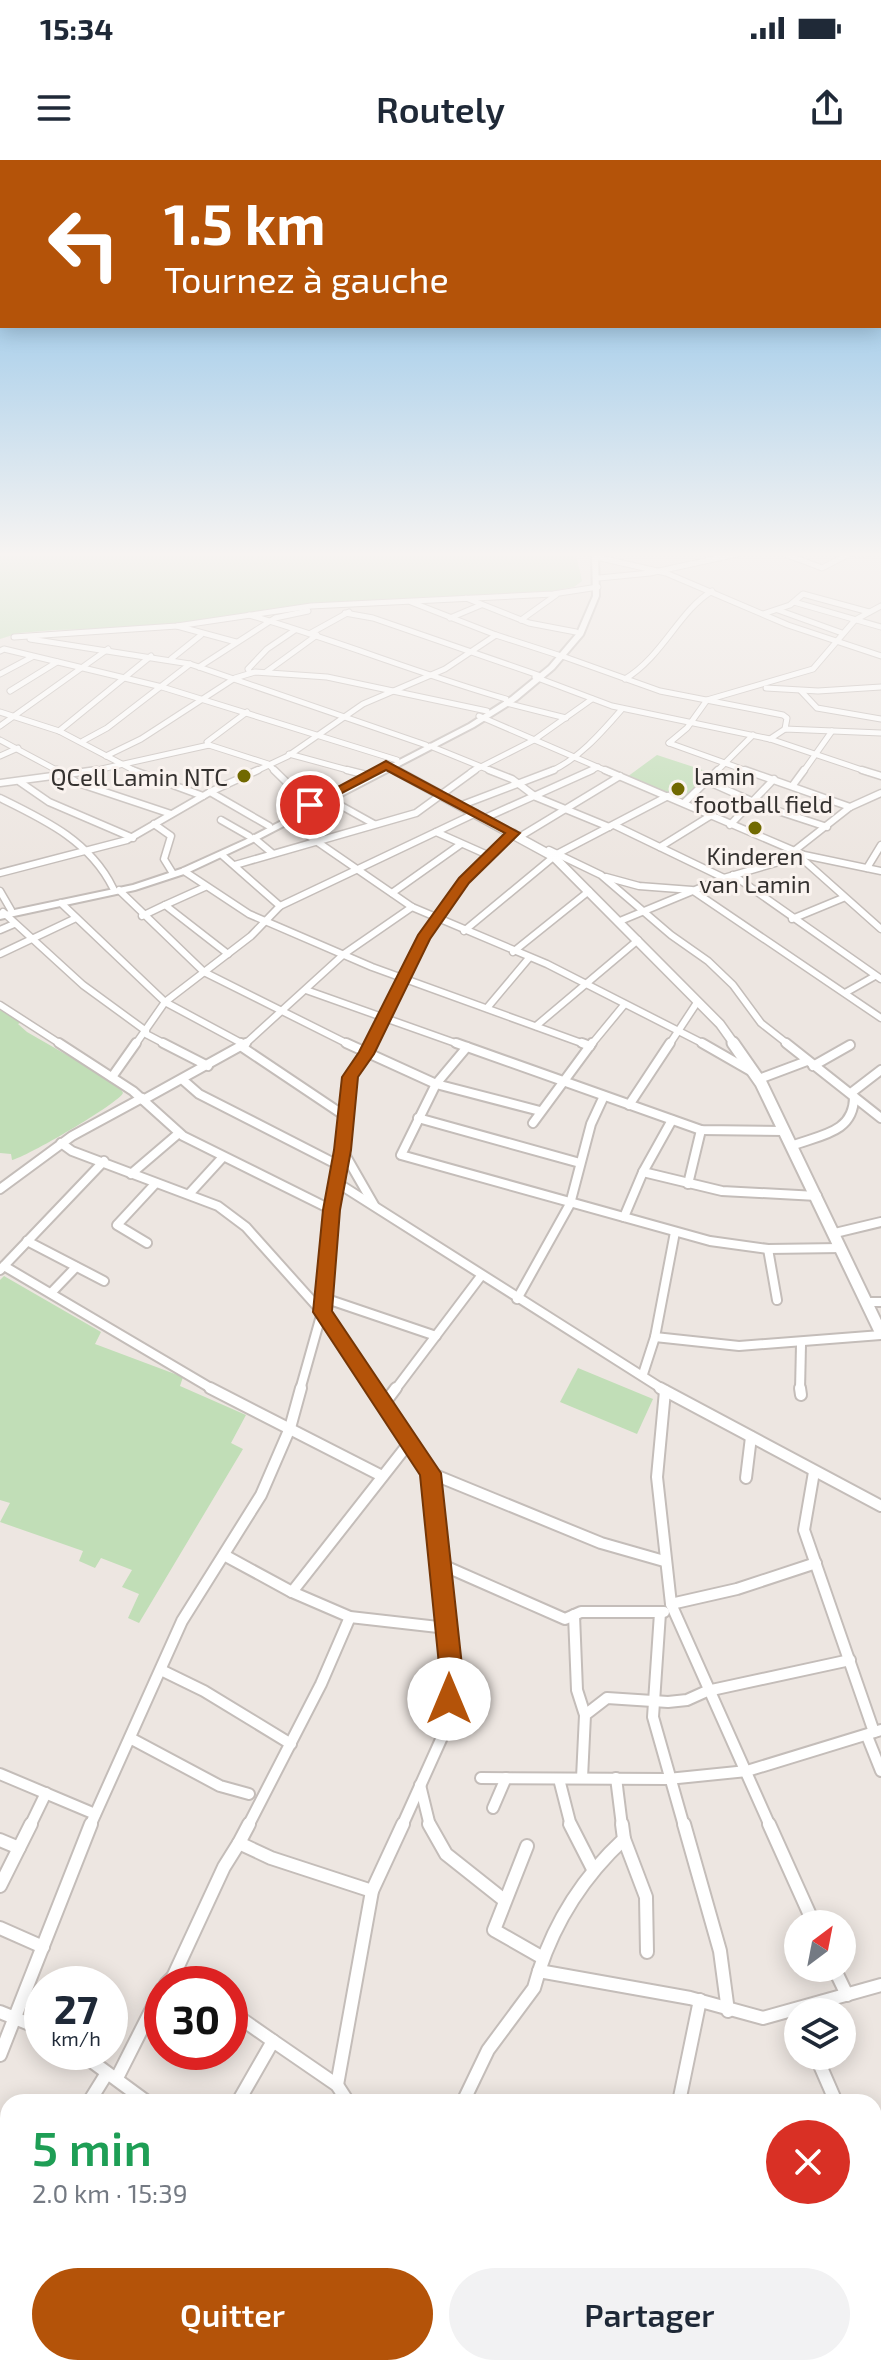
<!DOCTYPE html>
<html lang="fr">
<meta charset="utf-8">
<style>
body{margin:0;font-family:"Exo 2",sans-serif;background:#f2f2f3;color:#1f2937;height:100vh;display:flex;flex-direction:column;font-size:30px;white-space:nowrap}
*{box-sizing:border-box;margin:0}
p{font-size:26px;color:#747a83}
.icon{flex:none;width:44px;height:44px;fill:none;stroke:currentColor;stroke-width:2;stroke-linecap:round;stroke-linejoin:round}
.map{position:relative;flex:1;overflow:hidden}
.panel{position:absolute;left:0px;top:1934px;width:882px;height:282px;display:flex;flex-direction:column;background:#fff;border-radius:24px 24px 0 0;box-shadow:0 4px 20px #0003}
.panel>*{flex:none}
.banner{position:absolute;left:0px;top:0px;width:882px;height:168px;box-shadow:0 4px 20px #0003;background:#b45309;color:#fff;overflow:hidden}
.needle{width:52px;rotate:32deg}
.controls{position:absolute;left:784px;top:1750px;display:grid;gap:16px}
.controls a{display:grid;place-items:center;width:72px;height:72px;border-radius:50%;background:#fff;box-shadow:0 4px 20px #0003;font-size:40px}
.speed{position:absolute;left:24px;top:1806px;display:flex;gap:16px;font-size:40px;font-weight:700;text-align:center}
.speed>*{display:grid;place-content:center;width:104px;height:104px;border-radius:50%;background:#fff;box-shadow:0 4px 20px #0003;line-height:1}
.speed small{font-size:20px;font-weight:400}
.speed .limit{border:12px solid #d22;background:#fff;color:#111}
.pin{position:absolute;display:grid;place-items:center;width:68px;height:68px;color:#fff;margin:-34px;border:4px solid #fff;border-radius:50%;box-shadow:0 2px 8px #0007}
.me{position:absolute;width:88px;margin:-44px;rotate:0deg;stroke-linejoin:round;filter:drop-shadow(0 0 6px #0008)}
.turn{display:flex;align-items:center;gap:28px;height:168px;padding:0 32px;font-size:36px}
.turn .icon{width:104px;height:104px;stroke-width:2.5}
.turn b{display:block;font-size:56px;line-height:68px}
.round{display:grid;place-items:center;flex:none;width:84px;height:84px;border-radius:42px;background:#f2f2f3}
.head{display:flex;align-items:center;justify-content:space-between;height:136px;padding:0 32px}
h1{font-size:48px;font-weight:600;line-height:60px;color:#1e9e55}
.button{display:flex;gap:16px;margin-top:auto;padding:16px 32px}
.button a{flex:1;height:92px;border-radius:48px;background:#b45309;color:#fff;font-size:32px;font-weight:600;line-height:92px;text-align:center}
.button a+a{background:#f2f2f3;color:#1f2937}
.status{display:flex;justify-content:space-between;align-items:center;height:56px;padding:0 40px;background:#fff;direction:ltr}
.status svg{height:22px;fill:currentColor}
header{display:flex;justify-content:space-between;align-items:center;height:104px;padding:0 32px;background:#fff;font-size:36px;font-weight:600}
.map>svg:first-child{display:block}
.green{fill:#c1deb7}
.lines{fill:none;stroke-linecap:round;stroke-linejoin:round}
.minor-far4-casing{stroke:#c4bdb9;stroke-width:7}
.minor-far3-casing{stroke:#c4bdb9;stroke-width:9}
.minor-far2-casing{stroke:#c4bdb9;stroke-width:12}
.minor-far1-casing{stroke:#c4bdb9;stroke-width:14}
.minor-casing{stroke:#c4bdb9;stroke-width:16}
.major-far2-casing{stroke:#c4bdb9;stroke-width:9}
.major-far1-casing{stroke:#c4bdb9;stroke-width:11}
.major-casing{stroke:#c4bdb9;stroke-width:15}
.highway-casing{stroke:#c4bdb9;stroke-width:4}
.minor-far4{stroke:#fff;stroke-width:5}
.minor-far3{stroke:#fff;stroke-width:6}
.minor-far2{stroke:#fff;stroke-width:8}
.minor-far1{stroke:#fff;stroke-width:10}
.minor{stroke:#fff;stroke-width:12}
.major-far2{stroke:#fff;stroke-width:7}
.major-far1{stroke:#fff;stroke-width:8}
.major{stroke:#fff;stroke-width:11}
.highway{fill:#fff;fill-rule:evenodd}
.route{fill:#b45309;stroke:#753606;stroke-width:2}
.poi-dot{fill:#716900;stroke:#faf3ef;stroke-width:3}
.labels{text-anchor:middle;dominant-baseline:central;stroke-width:6;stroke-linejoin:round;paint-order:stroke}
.far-poi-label{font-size:24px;fill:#353230;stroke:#faf3ef;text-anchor:start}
</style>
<div class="status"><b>15:34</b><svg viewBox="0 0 49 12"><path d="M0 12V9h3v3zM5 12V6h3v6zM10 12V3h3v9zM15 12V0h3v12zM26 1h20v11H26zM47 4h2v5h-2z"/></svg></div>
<header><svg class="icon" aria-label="menu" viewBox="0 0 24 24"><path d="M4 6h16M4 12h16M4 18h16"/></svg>Routely<svg class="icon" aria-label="share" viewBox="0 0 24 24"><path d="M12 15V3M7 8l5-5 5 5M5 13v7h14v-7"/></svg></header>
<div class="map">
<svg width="881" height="2215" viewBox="0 0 881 2215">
<rect width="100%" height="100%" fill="#ede6e1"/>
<g class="green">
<polygon points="0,394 576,394 582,421 574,427 551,431 295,446 147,468 55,470 19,473 0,479"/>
<polygon points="657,595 715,614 686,641 627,617"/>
<path d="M0,850L22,862L18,864L27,872L119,925L123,933C119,943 25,998 12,1000L11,994L0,993Z"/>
<polygon points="4,1116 101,1172 95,1184 183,1217 180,1226 246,1255 231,1283 243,1289 139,1463 128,1458 139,1434 122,1427 132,1410 101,1398 95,1408 79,1401 83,1391 0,1362 10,1343 0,1340 0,1120"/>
<polygon points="578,1208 653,1239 637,1274 560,1242"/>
</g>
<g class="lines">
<g class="minor-far4-casing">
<g id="minor-far4">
<polyline points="785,394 822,408 849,394"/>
<polyline points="854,394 866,394"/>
<polyline points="596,397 666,413 788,465 881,496"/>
<polyline points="599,418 650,413 737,394"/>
<polyline points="466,438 529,463 576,472"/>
<polyline points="411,442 496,475"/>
<polyline points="794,442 881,467"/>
<polyline points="778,450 842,473"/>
<polyline points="345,453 373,458 538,515"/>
<polyline points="763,454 790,445 803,434 869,452"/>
<path d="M249,455C336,480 419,514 506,539"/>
<polyline points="450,458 481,445"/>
<polyline points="521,460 556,435"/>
<polyline points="177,466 236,482"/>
<polyline points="311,473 349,452"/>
<polyline points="14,477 177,466 311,446 553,434 598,427"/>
<polyline points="30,479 190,504 426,585"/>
<polyline points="0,491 4,489 162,527 397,600"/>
<polyline points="562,496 660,531 783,555 787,558 785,569"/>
<polyline points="171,499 201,475"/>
<polyline points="199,507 275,458 308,451"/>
<polyline points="266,512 317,475"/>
<polyline points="250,513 248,509 267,489 295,470"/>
<polyline points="0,514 32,497"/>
<polyline points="535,517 612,546 770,579 868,612"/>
<path d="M625,519C663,496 679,451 712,431"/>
<polyline points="766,528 818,531 881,527"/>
<polyline points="10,531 57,502"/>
<polyline points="801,531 817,548 881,559"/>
<polyline points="506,543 566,558"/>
<polyline points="0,552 59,571 137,612"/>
<polyline points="479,556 609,612"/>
<polyline points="0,566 108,489"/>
<polyline points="59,571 151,496"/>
<polyline points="770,579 785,569 881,573"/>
<polyline points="0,580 60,612"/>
<polyline points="83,581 107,568 190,504"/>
<polyline points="669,583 687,568 707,540 813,509 855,460 881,446"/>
<polyline points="669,583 750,612"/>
<polyline points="209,585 207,582 247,552"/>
<polyline points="430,586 494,612"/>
<polyline points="289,594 355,612"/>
<polyline points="0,596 18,588"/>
<polyline points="106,596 141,579 235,518 255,512 327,517 487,551"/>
<polyline points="88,612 209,585 268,604 276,612"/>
<polyline points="254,612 288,596 363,544 445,509 496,475 558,495"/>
<polyline points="471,612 534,580 592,539"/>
<path d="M549,612C578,600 602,572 622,549"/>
<polyline points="588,612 598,607"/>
<polyline points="716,612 753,575"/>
<polyline points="803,612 832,571"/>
</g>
</g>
<g class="minor-far3-casing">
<g id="minor-far3">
<polyline points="57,610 78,623 171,654"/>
<polyline points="132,610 203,636"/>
<polyline points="274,610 310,645"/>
<polyline points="347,610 367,615"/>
<polyline points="489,610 512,619 536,637 609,667"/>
<polyline points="605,610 804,695 881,711"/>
<polyline points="745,610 850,647"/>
<polyline points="862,610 881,616"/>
<polyline points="20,622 49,642 133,678"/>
<polyline points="709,622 763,646 827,667"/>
<polyline points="0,623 97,610"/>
<polyline points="793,625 804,610"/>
<polyline points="210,632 269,666"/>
<path d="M0,638C45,660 90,681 113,728"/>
<polyline points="329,639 374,664"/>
<polyline points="684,643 718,610"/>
<polyline points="462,645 554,610"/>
<polyline points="485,658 592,610"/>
<polyline points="221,660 249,676"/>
<polyline points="287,661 412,747 547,804 706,885"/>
<polyline points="154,664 171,676 164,699 172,712"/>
<polyline points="614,665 724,718"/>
<polyline points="730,665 774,619"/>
<polyline points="436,672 490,696"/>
<polyline points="521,676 620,616"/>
<polyline points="254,678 272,693"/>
<polyline points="660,687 710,656"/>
<polyline points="549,690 601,715 671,775 708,801 733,825 761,863 789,885"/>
<polyline points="794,691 850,647 881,633"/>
<polyline points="222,695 280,746"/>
<polyline points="799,696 881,769"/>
<polyline points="235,705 416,653 475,610"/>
<polyline points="867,708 881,685"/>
<polyline points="184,711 249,754 372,807 587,885"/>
<polyline points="0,713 127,680 210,632 258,610"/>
<polyline points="733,715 881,819"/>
<polyline points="606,717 639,726 692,730 881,858"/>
<polyline points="205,727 165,745 228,794"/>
<polyline points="119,730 204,812 350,885"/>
<polyline points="0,731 11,750"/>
<polyline points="392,733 461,684"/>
<polyline points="61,743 165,842 245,885"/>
<polyline points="3,752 83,825 146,871"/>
<polyline points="142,756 165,745"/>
<polyline points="792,759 843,738"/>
<polyline points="620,761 724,718 803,695"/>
<polyline points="0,770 14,764"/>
<polyline points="464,771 557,694 668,636"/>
<polyline points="513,792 589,731"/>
<polyline points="0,794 76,758"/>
<polyline points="306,830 461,885"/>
<polyline points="845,833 875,816"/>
<polyline points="0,845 62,885"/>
<polyline points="487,848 529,798"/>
<polyline points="536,866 638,780"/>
<polyline points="146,874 167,885"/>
<polyline points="135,885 165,842 251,776 280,746 476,653"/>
<polyline points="244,885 344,794 412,747"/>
<polyline points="370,885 423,778 464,721 514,673"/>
<polyline points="591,885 624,845"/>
<polyline points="669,885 698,841"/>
</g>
</g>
<g class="minor-far2-casing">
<g id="minor-far2">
<polyline points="59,883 133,931 183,976 332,1050"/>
<polyline points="163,883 208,906"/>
<polyline points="241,883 245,885"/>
<polyline points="346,883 436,924 540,951"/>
<polyline points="456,883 701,970 784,971"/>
<polyline points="582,883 590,886"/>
<polyline points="702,883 749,910"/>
<polyline points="786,883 881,958"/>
<polyline points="242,887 345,956"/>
<polyline points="467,887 436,924 401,995 710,1081 768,1089 841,1088"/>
<polyline points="813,906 850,885"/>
<polyline points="112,917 136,883"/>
<polyline points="759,919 807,901"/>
<polyline points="183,920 199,934 340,1006"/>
<polyline points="851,933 881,910"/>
<polyline points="143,940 246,883"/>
<polyline points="629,945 670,883"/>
<polyline points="418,958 580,1003"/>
<polyline points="533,963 592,883"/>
<polyline points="61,983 72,991 218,1046 246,1067 322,1152 374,1230"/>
<path d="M791,986C820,975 854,973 854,937"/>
<polyline points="343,991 374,1045"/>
<polyline points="643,1012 722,1031 817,1036"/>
<polyline points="131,1014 179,973"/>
<polyline points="336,1022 664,1230"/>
<polyline points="688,1024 701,970"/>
<polyline points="0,1029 72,976 142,938"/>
<polyline points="190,1033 222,998"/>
<polyline points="624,1057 643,1012 672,960"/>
<polyline points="835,1073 881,1062"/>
<polyline points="27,1081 104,1121"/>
<polyline points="147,1083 117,1065 155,1024"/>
<polyline points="768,1089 777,1140"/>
<polyline points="4,1106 214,1230"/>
<polyline points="0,1110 104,1001"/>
<polyline points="51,1133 76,1107"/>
<polyline points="324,1138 436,1176"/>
<polyline points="517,1139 570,1044 591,964 604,936"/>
<polyline points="866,1142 881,1142"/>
<polyline points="655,1177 739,1186 881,1175"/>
<polyline points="643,1214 655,1177 675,1072"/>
<polyline points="300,1230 322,1152 350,917 371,883"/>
<polyline points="395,1230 481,1116"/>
<polyline points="800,1230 801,1185"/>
</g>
</g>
<g class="minor-far1-casing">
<g id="minor-far1">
<polyline points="210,1228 380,1315"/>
<polyline points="373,1228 430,1313 451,1515 443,1575 402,1666"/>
<polyline points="660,1228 881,1346"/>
<polyline points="800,1228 801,1235"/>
<polyline points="665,1231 657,1317 671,1444 770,1666"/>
<polyline points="384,1244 396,1228"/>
<polyline points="814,1312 804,1370 874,1572"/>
<polyline points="430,1313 601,1383 664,1401"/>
<polyline points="746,1318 751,1277"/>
<polyline points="224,1395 292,1432 350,1457 447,1468"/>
<polyline points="440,1404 565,1459 581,1452 664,1452"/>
<polyline points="292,1432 409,1283"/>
<polyline points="671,1444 737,1429 816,1403"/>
<polyline points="660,1453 653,1557 684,1666"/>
<polyline points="574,1455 577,1530 585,1555"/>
<polyline points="161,1510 204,1531 291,1584"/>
<polyline points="867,1576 881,1611"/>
<polyline points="130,1578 220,1626 249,1634"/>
<polyline points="0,1614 95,1654"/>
<polyline points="481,1618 668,1619 747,1611 881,1570"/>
<polyline points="582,1618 585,1555 607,1538 668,1542 687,1540 707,1531 850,1500"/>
<polyline points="616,1618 622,1666"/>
<polyline points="559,1619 571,1666"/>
<polyline points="420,1625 430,1666"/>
<polyline points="493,1648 506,1618"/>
<polyline points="30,1666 46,1633"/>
<polyline points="90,1666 182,1461 261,1335 290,1268 301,1228"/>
<polyline points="248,1666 321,1524 350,1457"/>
</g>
</g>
<g class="minor-casing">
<g id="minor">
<polyline points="249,1664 239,1683 271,1698 372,1731"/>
<polyline points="429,1664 446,1694 504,1740"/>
<polyline points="570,1664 593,1709"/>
<polyline points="684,1664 720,1791 728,1851"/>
<polyline points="769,1664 814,1764"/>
<polyline points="624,1679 646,1737 647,1792"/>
<polyline points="0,1680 19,1688"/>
<polyline points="527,1686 494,1770 543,1798"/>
<polyline points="0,1726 31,1664"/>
<polyline points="0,1768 43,1787"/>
<polyline points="834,1808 847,1835"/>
<path d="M539,1811C556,1759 584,1716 624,1679L622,1664"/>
<polyline points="173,1817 224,1707 239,1683"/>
<polyline points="166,1824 173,1817 189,1824"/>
<polyline points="230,1851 273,1881 238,1942"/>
<polyline points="0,1852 42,1869"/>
<polyline points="273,1881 337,1925 348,1942"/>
<polyline points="79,1892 147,1942"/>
<polyline points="0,1895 91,1664"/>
<polyline points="816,1896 836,1942"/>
<polyline points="117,1918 162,1829"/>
<polyline points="337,1925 372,1731 403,1664"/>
<polyline points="89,1942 107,1913"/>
<polyline points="463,1942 488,1890 534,1828 539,1811 690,1838 763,1858 881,1825"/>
<polyline points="679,1942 700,1840"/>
<polyline points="0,1981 8,1983"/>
<polyline points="874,2023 881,2036"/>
<polyline points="0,2177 8,2177"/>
<polyline points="636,2208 644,2215"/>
<polyline points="853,2208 862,2215"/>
<polyline points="142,2215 144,2208"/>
<polyline points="354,2215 355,2208"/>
<polyline points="498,2215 502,2208"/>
</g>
</g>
<g class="major-far2-casing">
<polyline id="major-far2" points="386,605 398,612"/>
</g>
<g class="major-far1-casing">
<polyline id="major-far1" points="395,610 554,697 720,864 735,885"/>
</g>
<g class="major-casing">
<polyline id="major" points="733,883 761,923 881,1173"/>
</g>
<g class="highway-casing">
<polygon id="highway" points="592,394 598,394 599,436 583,475 554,509 517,540 474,567 251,683 187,713 135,730 0,759 0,753 133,725 181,709 245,680 469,564 511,537 549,506 577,473 593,436"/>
</g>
<use href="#minor-far4" class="minor-far4"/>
<use href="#minor-far3" class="minor-far3"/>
<use href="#minor-far2" class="minor-far2"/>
<use href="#minor-far1" class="minor-far1"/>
<use href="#minor" class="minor"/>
<use href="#major-far2" class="major-far2"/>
<use href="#major-far1" class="major-far1"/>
<use href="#major" class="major"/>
<use href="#highway" class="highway"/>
</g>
<linearGradient id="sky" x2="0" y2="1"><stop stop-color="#76b7e6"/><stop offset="0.56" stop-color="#f7f4f2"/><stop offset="1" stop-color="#f7f4f2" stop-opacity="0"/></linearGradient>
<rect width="881" height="704" fill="url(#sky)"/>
<polygon class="route" points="386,601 520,673 469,723 430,779 374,894 358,917 351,990 340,1050 332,1151 441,1313 463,1515 458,1547 449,1550 441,1547 438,1539 440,1515 420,1315 313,1152 323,1050 334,990 342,917 359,892 418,775 459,718 505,673 386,610 315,647 304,645"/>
<g class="poi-dot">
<circle cx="244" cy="616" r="8"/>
<circle cx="678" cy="629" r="8"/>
<circle cx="755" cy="668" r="8"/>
</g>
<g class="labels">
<g class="far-poi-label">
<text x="694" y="615">lamin<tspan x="694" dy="28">football field</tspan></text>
<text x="228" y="616" text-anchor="end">QCell Lamin NTC</text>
<text x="755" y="695" text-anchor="middle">Kinderen<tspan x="755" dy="28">van Lamin</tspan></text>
</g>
</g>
</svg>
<div class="controls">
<a><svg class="needle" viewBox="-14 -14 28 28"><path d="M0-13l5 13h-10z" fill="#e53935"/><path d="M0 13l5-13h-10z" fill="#747a83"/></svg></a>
<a><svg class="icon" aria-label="layers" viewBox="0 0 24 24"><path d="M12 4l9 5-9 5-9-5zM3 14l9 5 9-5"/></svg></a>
</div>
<div class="speed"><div>27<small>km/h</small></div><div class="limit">30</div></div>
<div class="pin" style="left:310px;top:645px;background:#d93025"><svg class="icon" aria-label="arrive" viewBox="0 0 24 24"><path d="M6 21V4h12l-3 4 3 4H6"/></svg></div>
<svg class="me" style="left:449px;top:1539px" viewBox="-20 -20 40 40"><circle r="19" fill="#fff"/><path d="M0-13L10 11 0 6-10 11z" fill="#b45309"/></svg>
<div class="banner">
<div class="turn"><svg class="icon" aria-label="left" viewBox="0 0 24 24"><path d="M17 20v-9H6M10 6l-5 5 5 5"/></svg><div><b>1.5 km</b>Tournez à gauche</div></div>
</div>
<section class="panel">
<div class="head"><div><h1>5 min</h1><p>2.0 km · 15:39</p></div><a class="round" style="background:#d93025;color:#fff"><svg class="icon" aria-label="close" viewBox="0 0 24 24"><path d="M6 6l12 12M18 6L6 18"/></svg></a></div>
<div class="button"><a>Quitter</a><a>Partager</a></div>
</section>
</div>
